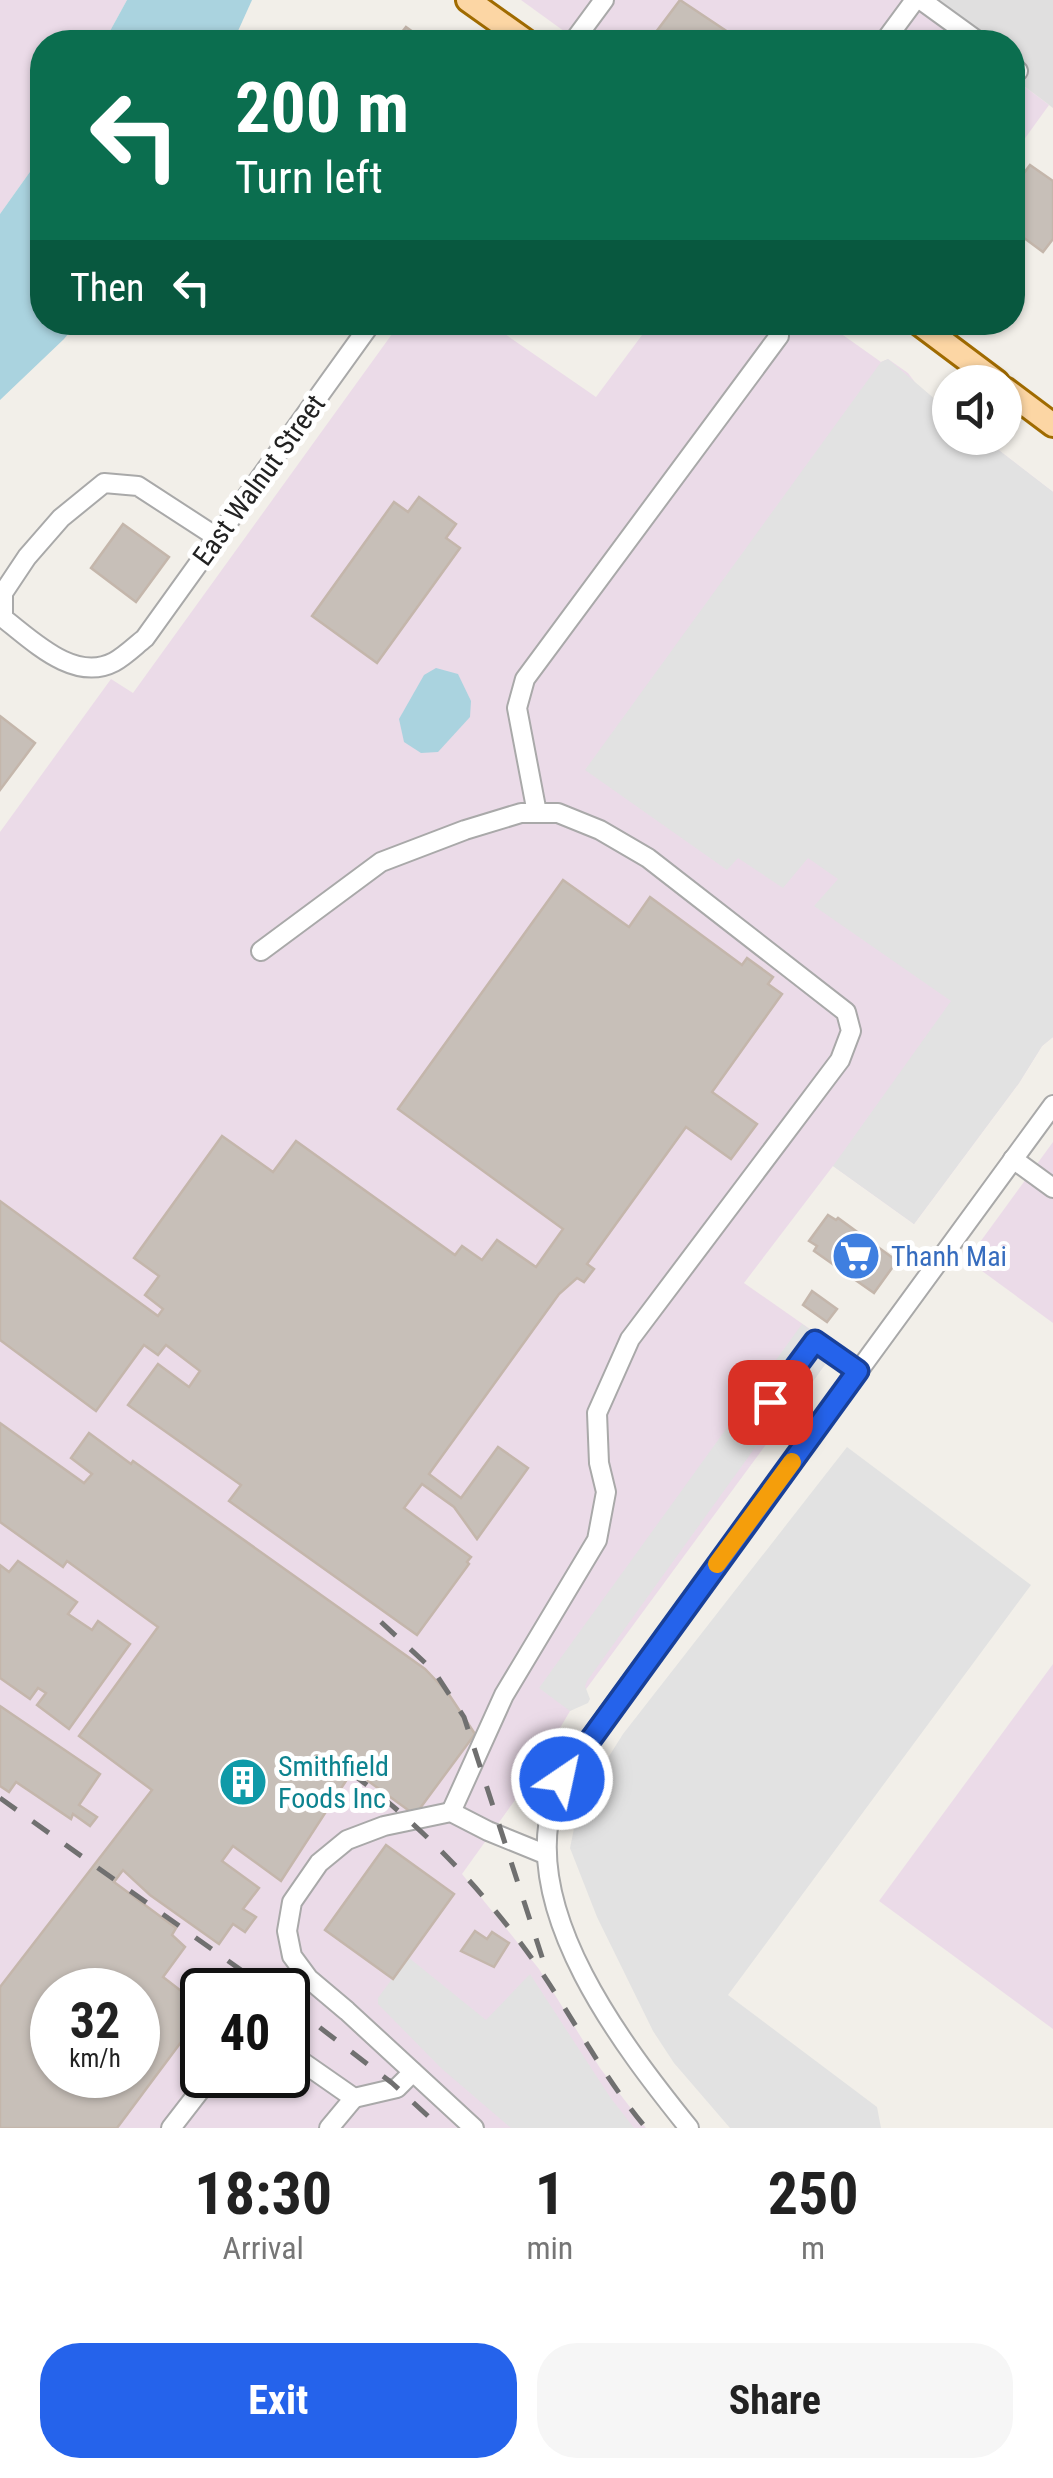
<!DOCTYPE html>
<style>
body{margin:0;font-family:"Roboto Condensed",sans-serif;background:#f6f6f6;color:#222;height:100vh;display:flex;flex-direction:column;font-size:38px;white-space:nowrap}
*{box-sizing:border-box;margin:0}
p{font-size:32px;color:#767676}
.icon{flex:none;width:55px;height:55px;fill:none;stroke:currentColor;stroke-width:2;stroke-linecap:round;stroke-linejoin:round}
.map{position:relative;height:2128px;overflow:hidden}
.side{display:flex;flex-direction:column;background:#fff;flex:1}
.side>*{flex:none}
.guide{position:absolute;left:30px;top:30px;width:995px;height:305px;border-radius:40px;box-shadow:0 2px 8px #0004;background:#0b6e4f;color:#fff;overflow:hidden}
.buttons{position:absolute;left:932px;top:365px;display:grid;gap:20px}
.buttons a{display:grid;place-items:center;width:90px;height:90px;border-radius:50%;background:#fff;box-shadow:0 2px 8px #0004;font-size:50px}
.speed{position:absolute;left:30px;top:1968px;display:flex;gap:20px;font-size:50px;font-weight:700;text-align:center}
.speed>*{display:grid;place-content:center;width:130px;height:130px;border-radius:50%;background:#fff;box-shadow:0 2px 8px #0004;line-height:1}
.speed small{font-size:25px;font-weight:400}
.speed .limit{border:5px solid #111;border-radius:15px;background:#fff;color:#111}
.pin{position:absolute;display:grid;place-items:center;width:85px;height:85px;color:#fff;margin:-42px;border-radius:20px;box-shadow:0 5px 15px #0006}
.me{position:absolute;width:110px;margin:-55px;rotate:34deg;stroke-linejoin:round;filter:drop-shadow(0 0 8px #0008)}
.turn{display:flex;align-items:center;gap:35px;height:210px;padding:0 40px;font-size:45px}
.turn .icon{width:130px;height:130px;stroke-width:2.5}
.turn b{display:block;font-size:70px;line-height:85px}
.then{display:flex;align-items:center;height:95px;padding:0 40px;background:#0003;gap:20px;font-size:38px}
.eta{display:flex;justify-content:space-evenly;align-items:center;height:170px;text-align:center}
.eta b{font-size:60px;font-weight:700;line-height:70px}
.primary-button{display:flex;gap:20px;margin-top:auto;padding:20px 40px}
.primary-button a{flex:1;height:115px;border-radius:40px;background:#2563eb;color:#fff;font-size:40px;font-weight:700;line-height:115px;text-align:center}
.primary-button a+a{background:#f6f6f6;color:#222}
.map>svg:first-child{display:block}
.residential{fill:#e0dfdf}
.industrial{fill:#ebdbe8;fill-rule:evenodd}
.parking{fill:#e2e2e2}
.water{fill:#aad3df}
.building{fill:#c7bfb8;stroke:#c4b6ab;stroke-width:2.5;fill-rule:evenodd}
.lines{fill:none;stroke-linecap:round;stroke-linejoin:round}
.minor-casing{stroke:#a9a9a9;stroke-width:22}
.major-casing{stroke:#a06b00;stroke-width:28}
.minor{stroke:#fff;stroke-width:18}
.major{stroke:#fcd6a4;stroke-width:22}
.rail{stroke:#707070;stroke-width:5;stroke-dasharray:20 20;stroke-linecap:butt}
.route-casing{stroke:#184099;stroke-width:25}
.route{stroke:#2563eb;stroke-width:18}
.slow{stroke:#f59e0b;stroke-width:18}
.labels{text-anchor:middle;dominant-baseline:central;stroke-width:10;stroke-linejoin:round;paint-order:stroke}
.street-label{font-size:28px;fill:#222;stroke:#fff}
.shop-label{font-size:28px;fill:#366cbe;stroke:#fff;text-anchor:start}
.culture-label{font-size:28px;fill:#0d838f;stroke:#fff;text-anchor:start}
</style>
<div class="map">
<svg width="1053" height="2128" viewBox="0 0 1053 2128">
<rect width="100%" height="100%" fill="#f2efe9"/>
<polygon class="residential" points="904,0 1053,0 1053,108 1013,78 1012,42 963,42"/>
<g class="industrial">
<polygon points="0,0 127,0 104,42 42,42 42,155 0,214"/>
<polygon points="521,0 904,0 963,42 579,42"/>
<polygon points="1013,78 1049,105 1013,155"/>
<path d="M400,323H489L596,397L651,323H826L881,362L888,359L908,373L920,389L950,412V438H983L1053,492V1037L1042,1046L1019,1083L914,1224L833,1166L744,1283L837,1348L570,1711L530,1779L462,1874L539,1969L600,2068L646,2128H0V832L111,679L133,693ZM52,1990H138V2075H52ZM202,1990H288V2075H202Z"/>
<polygon points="1053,1142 1053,1323 967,1260"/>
<polygon points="1053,1664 1053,2029 879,1901"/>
</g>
<g class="parking">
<polygon points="888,359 950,412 950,438 983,438 1053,492 1053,1037 1042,1046 1019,1083 914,1224 833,1166 951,1001 814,906 838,879 808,858 783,888 738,858 727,870 585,770 881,362"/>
<polygon points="802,1324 837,1348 780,1427 767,1431 587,1681 585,1686 590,1699 588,1703 570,1711 539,1688"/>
<polygon points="847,1447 1031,1585 728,1995 877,2107 881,2128 730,2128 674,2063 653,2031 597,1917 570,1848 579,1804 623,1734"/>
<polygon points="408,1957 486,2020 530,1974 610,2097 634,2128 511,2128 441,2068 378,2004 378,1998"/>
</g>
<g class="water">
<polygon points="127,0 252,0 233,42 104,42"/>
<polygon points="42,155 42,322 77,323 64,339 0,400 0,214"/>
<polygon points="436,668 458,674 471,701 470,717 438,752 421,753 404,742 399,719 424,675"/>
</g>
<g class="building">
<polygon points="680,0 731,34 725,42 662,42 653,36"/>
<polygon points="406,27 427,42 394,42"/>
<polygon points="1030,165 1053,181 1053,239 1043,252 1012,229 1012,189"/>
<polygon points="419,497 456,524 446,538 460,548 377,663 312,616 394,502 408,512"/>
<polygon points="123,524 169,557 136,602 91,568"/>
<polygon points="0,716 35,743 0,790"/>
<polygon points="563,880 629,927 650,897 742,965 747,958 773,977 768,984 782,994 712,1092 757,1124 731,1159 686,1127 587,1264 594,1269 584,1282 577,1278 559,1294 429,1474 461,1498 498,1447 528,1468 477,1539 454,1507 422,1484 404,1508 471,1557 467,1562 469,1564 417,1635 229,1501 241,1485 128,1405 158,1364 189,1387 200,1371 166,1345 158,1355 144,1345 96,1411 0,1340 0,1201 158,1316 163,1309 145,1295 159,1276 134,1258 222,1136 273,1172 296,1141 455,1255 462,1246 482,1260 497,1240 536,1267 563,1229 398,1109"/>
<polygon points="828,1215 836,1220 838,1218 897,1261 874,1293 814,1251 817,1246 809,1241"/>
<polygon points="812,1291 837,1309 827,1322 803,1305"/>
<path d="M0,1423L84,1483L92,1474L71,1458L89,1433L131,1464L133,1461L425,1669L448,1693L475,1734L415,1815L353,1770L281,1881L233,1846L222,1861L259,1888L243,1909L256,1917L245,1932L233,1924L219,1944L150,1895L123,1870L114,1882L176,1928L172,1935L185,1947L163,1977L202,2007V2014L117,2128H0V1987L152,1790L79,1736L158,1627L67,1561L63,1567L0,1522ZM52,1990H138V2075H52Z"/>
<polygon points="18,1561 77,1602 68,1614 92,1630 98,1621 130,1644 69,1729 37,1705 46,1693 38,1688 30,1699 0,1678 0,1565 9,1572"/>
<polygon points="0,1706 100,1774 79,1805 97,1817 90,1826 73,1814 71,1819 16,1782 9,1792 0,1786"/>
<polygon points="386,1845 454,1894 393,1979 325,1930"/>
<polygon points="475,1931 487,1939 492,1932 509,1943 494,1967 461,1951"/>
</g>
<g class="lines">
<g class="minor-casing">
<g id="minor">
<polyline points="921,0 979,42"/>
<polyline points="573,42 604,0"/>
<polyline points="884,42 915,0"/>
<polyline points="1012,67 1018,71"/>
<path d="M218,538L138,486L104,483L61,518L27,557L3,593V618C32,640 74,683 114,662C125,656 135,646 145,638L372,322"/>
<polyline points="537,813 517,708 525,679 779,336"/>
<polyline points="261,951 381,862 465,830 521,813 558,813 600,830 648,858 846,1012 851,1031 840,1060 630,1339 597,1413 599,1463 606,1492 597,1540 504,1695 451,1812"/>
<polyline points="1013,1159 1053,1188"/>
<polyline points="770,1402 815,1341 858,1371"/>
<polyline points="288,2052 354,2098 329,2128"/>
<polyline points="354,2098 397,2088 413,2072"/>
<polyline points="171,2128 212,2075"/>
<polyline points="474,2128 347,2011 309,1979 292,1956 287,1931 292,1902 319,1863 347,1840 384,1826 451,1812 488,1831 547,1855"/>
<path d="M689,2128C624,2047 518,1911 554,1799C562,1775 578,1754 593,1734L1053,1105"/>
</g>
</g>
<g class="major-casing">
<g id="major">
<polyline points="468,0 527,42"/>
<polyline points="917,322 997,382"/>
<polyline points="1005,389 1053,425"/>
</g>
</g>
<use href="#minor" class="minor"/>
<use href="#major" class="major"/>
<g class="rail">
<polyline points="381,1622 434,1671 464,1717 543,1960"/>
<path d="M351,1773C423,1826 487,1894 538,1967C575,2021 604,2078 646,2128"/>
<polyline points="0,1798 269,1990"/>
<polyline points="288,2003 392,2083 441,2128"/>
</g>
</g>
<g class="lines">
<g class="route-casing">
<polyline id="route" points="562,1779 858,1371 815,1341 770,1402"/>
</g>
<use href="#route" class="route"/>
<polyline class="slow" points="717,1564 792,1462"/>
</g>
<defs>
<g id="supermarket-disc" transform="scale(2.5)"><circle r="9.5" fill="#3f7fe0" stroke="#fff"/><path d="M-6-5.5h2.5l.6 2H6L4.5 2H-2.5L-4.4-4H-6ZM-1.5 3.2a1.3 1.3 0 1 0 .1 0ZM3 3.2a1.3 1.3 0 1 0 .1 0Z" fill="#fff"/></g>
<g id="building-disc" transform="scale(2.5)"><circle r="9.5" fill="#0f9aa8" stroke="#fff"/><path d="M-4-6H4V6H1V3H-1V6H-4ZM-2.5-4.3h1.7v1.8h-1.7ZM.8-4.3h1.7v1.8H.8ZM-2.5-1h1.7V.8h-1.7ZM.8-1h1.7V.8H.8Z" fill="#fff"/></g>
</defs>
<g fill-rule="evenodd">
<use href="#supermarket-disc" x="856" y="1256"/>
<use href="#building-disc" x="243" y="1782"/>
</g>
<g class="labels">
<g class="street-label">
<text transform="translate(259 480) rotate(-54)">East Walnut Street</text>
</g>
<g class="shop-label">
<text x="891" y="1256">Thanh Mai</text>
</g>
<g class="culture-label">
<text x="278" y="1766">Smithfield<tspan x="278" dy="32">Foods Inc</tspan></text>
</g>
</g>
</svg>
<div class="buttons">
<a><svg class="icon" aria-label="sound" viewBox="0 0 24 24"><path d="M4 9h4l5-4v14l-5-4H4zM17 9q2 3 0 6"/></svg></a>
</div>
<div class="speed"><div>32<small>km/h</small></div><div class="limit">40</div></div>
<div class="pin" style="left:770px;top:1402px;background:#d93025"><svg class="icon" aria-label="arrive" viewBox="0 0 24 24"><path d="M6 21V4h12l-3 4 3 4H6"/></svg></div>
<svg class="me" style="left:562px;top:1779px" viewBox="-20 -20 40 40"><circle r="17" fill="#2563eb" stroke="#fff" stroke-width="3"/><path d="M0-11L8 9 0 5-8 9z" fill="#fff"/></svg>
<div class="guide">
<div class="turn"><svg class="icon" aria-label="left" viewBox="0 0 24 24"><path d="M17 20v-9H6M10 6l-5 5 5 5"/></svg><div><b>200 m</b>Turn left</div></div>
<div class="then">Then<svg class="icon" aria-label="left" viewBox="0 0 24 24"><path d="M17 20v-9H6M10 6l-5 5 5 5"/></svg></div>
</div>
</div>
<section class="side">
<div class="eta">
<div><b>18:30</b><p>Arrival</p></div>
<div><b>1</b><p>min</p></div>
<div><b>250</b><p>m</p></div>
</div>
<div class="primary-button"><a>Exit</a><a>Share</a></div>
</section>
